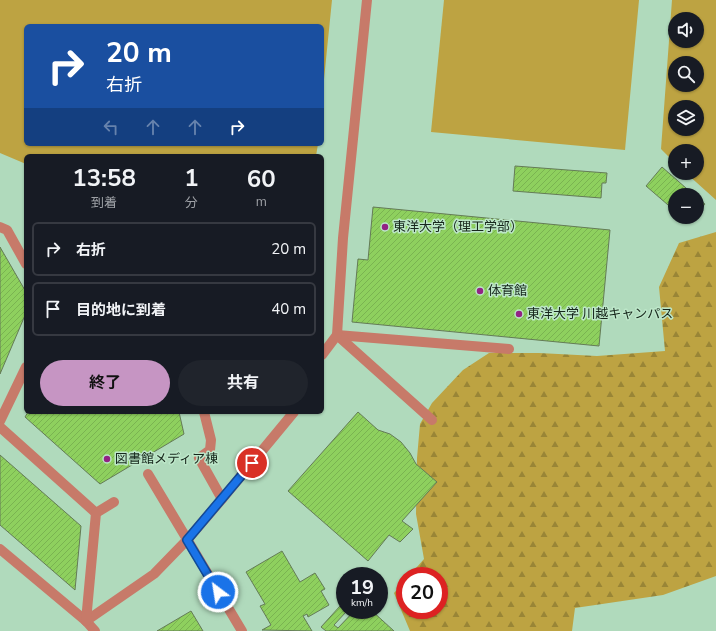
<!DOCTYPE html>
<html lang="ja">
<meta charset="utf-8">
<style>
body{margin:0;font-family:"Nunito Sans","Noto Sans JP",sans-serif;background:#20242c;color:#f1f3f6;height:100vh;display:flex;flex-direction:column;font-size:15px;white-space:nowrap}
*{box-sizing:border-box;margin:0}
p{font-size:13px;color:#9ea1a6}
.icon{flex:none;width:22px;height:22px;fill:none;stroke:currentColor;stroke-width:2;stroke-linecap:round;stroke-linejoin:round}
.map{position:relative;flex:1;overflow:hidden}
.sheet{position:absolute;left:24px;top:154px;width:300px;height:260px;display:flex;flex-direction:column;background:#171b24;border-radius:6px;box-shadow:0 1px 3px #0004}
.sheet>*{flex:none}
.hud{position:absolute;left:24px;top:24px;width:300px;height:122px;border-radius:6px;box-shadow:0 1px 3px #0004;background:#1a4fa0;color:#fff;overflow:hidden}
.buttons{position:absolute;left:668px;top:12px;display:grid;gap:8px}
.buttons a{display:grid;place-items:center;width:36px;height:36px;border-radius:50%;background:#171b24;box-shadow:0 1px 3px #0004;font-size:20px}
.speed{position:absolute;left:336px;top:567px;display:flex;gap:8px;font-size:20px;font-weight:700;text-align:center}
.speed>*{display:grid;place-content:center;width:52px;height:52px;border-radius:50%;background:#171b24;box-shadow:0 1px 3px #0004;line-height:1}
.speed small{font-size:10px;font-weight:400}
.speed .limit{border:6px solid #d22;background:#fff;color:#111}
.pin{position:absolute;display:grid;place-items:center;width:34px;height:34px;color:#fff;margin:-17px;border:2px solid #fff;border-radius:50%;box-shadow:0 1px 4px #0007}
.me{position:absolute;width:44px;margin:-22px;rotate:329deg;stroke-linejoin:round;filter:drop-shadow(0 0 3px #0008)}
.turn{display:flex;align-items:center;gap:14px;height:84px;padding:0 16px;font-size:18px}
.turn .icon{width:52px;height:52px;stroke-width:2.5}
.turn b{display:block;font-size:28px;line-height:34px}
.lanes{display:flex;align-items:center;height:38px;padding:0 16px;background:#0003;justify-content:center;gap:20px;direction:ltr}
.lanes .off{opacity:.35}
.eta{display:flex;justify-content:space-evenly;align-items:center;height:68px;text-align:center}
.eta b{font-size:24px;font-weight:700;line-height:28px}
.action{display:flex;gap:8px;margin-top:auto;padding:8px 16px}
.action a{flex:1;height:46px;border-radius:24px;background:#c695c3;color:#111;font-size:16px;font-weight:700;line-height:46px;text-align:center}
.action a+a{background:#20242c;color:#f1f3f6}
ul{padding:0;list-style:none}
li{display:flex;align-items:center;gap:12px;height:54px;margin:0 8px 6px;padding:0 8px;border:2px solid #363941;border-radius:6px}
li div{flex:1}
li b{display:block;font-size:15px}
li em{font-style:normal}
.map>svg:first-child{display:block}
.forest{fill:url(#forest-firs)}
.pitch{fill:#bda342;fill-rule:evenodd}
.building{fill:url(#building-hatch);stroke:#647b57}
.lines{fill:none;stroke-linecap:round;stroke-linejoin:round}
.lane{stroke:#c77a69;stroke-width:10}
.route-casing{stroke:#114b97;stroke-width:10}
.route{stroke:#1a73e8;stroke-width:7}
.poi-dot{fill:#922384;stroke:#bde7c9;stroke-width:1.5}
.labels{text-anchor:middle;dominant-baseline:central;stroke-width:3;stroke-linejoin:round;paint-order:stroke}
.poi-label{font-size:13px;fill:#17271c;stroke:#bde7c9;text-anchor:start}
</style>
<div class="map">
<svg width="716" height="631" viewBox="0 0 716 631">
<defs>
<pattern id="forest-firs" width="22" height="20" patternUnits="userSpaceOnUse"><rect width="22" height="20" fill="#bda342"/><path d="M5 1l3.5 6h-7zM16 11l3.5 6h-7z" fill="#998536"/></pattern>
<pattern id="building-hatch" width="6" height="6" patternUnits="userSpaceOnUse"><rect width="6" height="6" fill="#8ed05e"/><path d="M-1 1l2-2M0 6l6-6M5 7l2-2" fill="none" stroke="#7ab351"/></pattern>
</defs>
<rect width="100%" height="100%" fill="#b0dabc"/>
<polygon class="forest" points="716,232 716,576 663,595 575,608 572,631 410,631 394,593 405,581 405,610 439,610 439,576 409,576 424,559 416,514 417,458 420,424 432,403 463,370 489,353 539,353 597,356 665,351 659,287 679,243"/>
<g class="pitch">
<polygon points="0,0 332,0 322,99 322,26 26,26 26,144 318,144 316,156 26,156 26,164 0,153"/>
<polygon points="444,0 639,0 625,150 431,132"/>
<path d="M672,0H716V200L686,173H697V151H675V163L661,149ZM675,19H697V41H675ZM675,63H697V85H675ZM675,107H697V129H675Z"/>
</g>
<g class="building">
<polygon points="515,166 607,173 606,183 602,183 601,198 513,191"/>
<polygon points="662,167 694,195 675,195 675,211 646,186"/>
<polygon points="697,198 705,204 697,213"/>
<polygon points="373,207 610,230 599,346 352,322 358,259 368,260"/>
<polygon points="682,217 694,217 688,223"/>
<polygon points="0,247 26,292 26,313 0,374"/>
<polygon points="28,412 179,412 184,434 100,484 25,417"/>
<polygon points="358,412 378,430 390,434 401,442 410,453 416,464 437,482 402,521 413,529 400,542 389,535 368,561 288,491"/>
<polygon points="0,455 81,526 75,590 0,525"/>
<polygon points="282,551 300,582 315,573 325,589 321,591 329,605 308,617 307,614 303,616 312,631 262,630 271,625 260,606 265,604 246,572"/>
<polygon points="340,606 346,612 334,625 338,628 355,610 371,610 394,631 326,631 321,627"/>
<polygon points="191,611 203,631 157,631"/>
</g>
<g class="lines">
<g class="lane">
<polyline points="0,227 7,230 26,264"/>
<polyline points="337,335 509,349"/>
<polyline points="337,335 432,420"/>
<polyline points="322,355 337,335 343,238 367,0"/>
<polyline points="204,412 211,440 210,450 199,458 222,499"/>
<polyline points="0,421 26,367"/>
<polyline points="0,427 96,513"/>
<polyline points="148,474 242,631"/>
<polyline points="0,549 86,621 95,631"/>
<polyline points="86,621 154,574 187,540 222,499 294,412"/>
<polyline points="86,621 96,513 114,502"/>
</g>
</g>
<g class="lines">
<g class="route-casing">
<polyline id="route" points="218,592 187,540 252,463"/>
</g>
<use href="#route" class="route"/>
</g>
<g class="poi-dot">
<circle cx="385" cy="227" r="4"/>
<circle cx="480" cy="291" r="4"/>
<circle cx="519" cy="314" r="4"/>
<circle cx="107" cy="459" r="4"/>
</g>
<g class="labels">
<g class="poi-label">
<text x="393" y="227">東洋大学（理工学部）</text>
<text x="488" y="291">体育館</text>
<text x="527" y="314">東洋大学 川越キャンパス</text>
<text x="115" y="459">図書館メディア棟</text>
</g>
</g>
</svg>
<div class="buttons">
<a><svg class="icon" aria-label="sound" viewBox="0 0 24 24"><path d="M4 9h4l5-4v14l-5-4H4zM17 9q2 3 0 6"/></svg></a>
<a><svg class="icon" aria-label="search" viewBox="0 0 24 24"><circle cx="10" cy="10" r="6"/><path d="M15 15l6 6"/></svg></a>
<a><svg class="icon" aria-label="layers" viewBox="0 0 24 24"><path d="M12 4l9 5-9 5-9-5zM3 14l9 5 9-5"/></svg></a>
<a>+</a>
<a>−</a>
</div>
<div class="speed"><div>19<small>km/h</small></div><div class="limit">20</div></div>
<div class="pin" style="left:252px;top:463px;background:#d93025"><svg class="icon" aria-label="arrive" viewBox="0 0 24 24"><path d="M6 21V4h12l-3 4 3 4H6"/></svg></div>
<svg class="me" style="left:218px;top:592px" viewBox="-20 -20 40 40"><circle r="17" fill="#1a73e8" stroke="#fff" stroke-width="3"/><path d="M0-11L8 9 0 5-8 9z" fill="#fff"/></svg>
<div class="hud">
<div class="turn"><svg class="icon" aria-label="right" viewBox="0 0 24 24"><path d="M7 20v-9h11M14 6l5 5-5 5"/></svg><div><b>20 m</b>右折</div></div>
<div class="lanes"><svg class="icon off" aria-label="left" viewBox="0 0 24 24"><path d="M17 20v-9H6M10 6l-5 5 5 5"/></svg><svg class="icon off" aria-label="ahead" viewBox="0 0 24 24"><path d="M12 20V5M6 11l6-6 6 6"/></svg><svg class="icon off" aria-label="ahead" viewBox="0 0 24 24"><path d="M12 20V5M6 11l6-6 6 6"/></svg><svg class="icon" aria-label="right" viewBox="0 0 24 24"><path d="M7 20v-9h11M14 6l5 5-5 5"/></svg></div>
</div>
<section class="sheet">
<div class="eta">
<div><b>13:58</b><p>到着</p></div>
<div><b>1</b><p>分</p></div>
<div><b>60</b><p>m</p></div>
</div>
<ul>
<li><svg class="icon" aria-label="right" viewBox="0 0 24 24"><path d="M7 20v-9h11M14 6l5 5-5 5"/></svg><div><b>右折</b></div><em>20 m</em></li>
<li><svg class="icon" aria-label="arrive" viewBox="0 0 24 24"><path d="M6 21V4h12l-3 4 3 4H6"/></svg><div><b>目的地に到着</b></div><em>40 m</em></li>
</ul>
<div class="action"><a>終了</a><a>共有</a></div>
</section>
</div>
